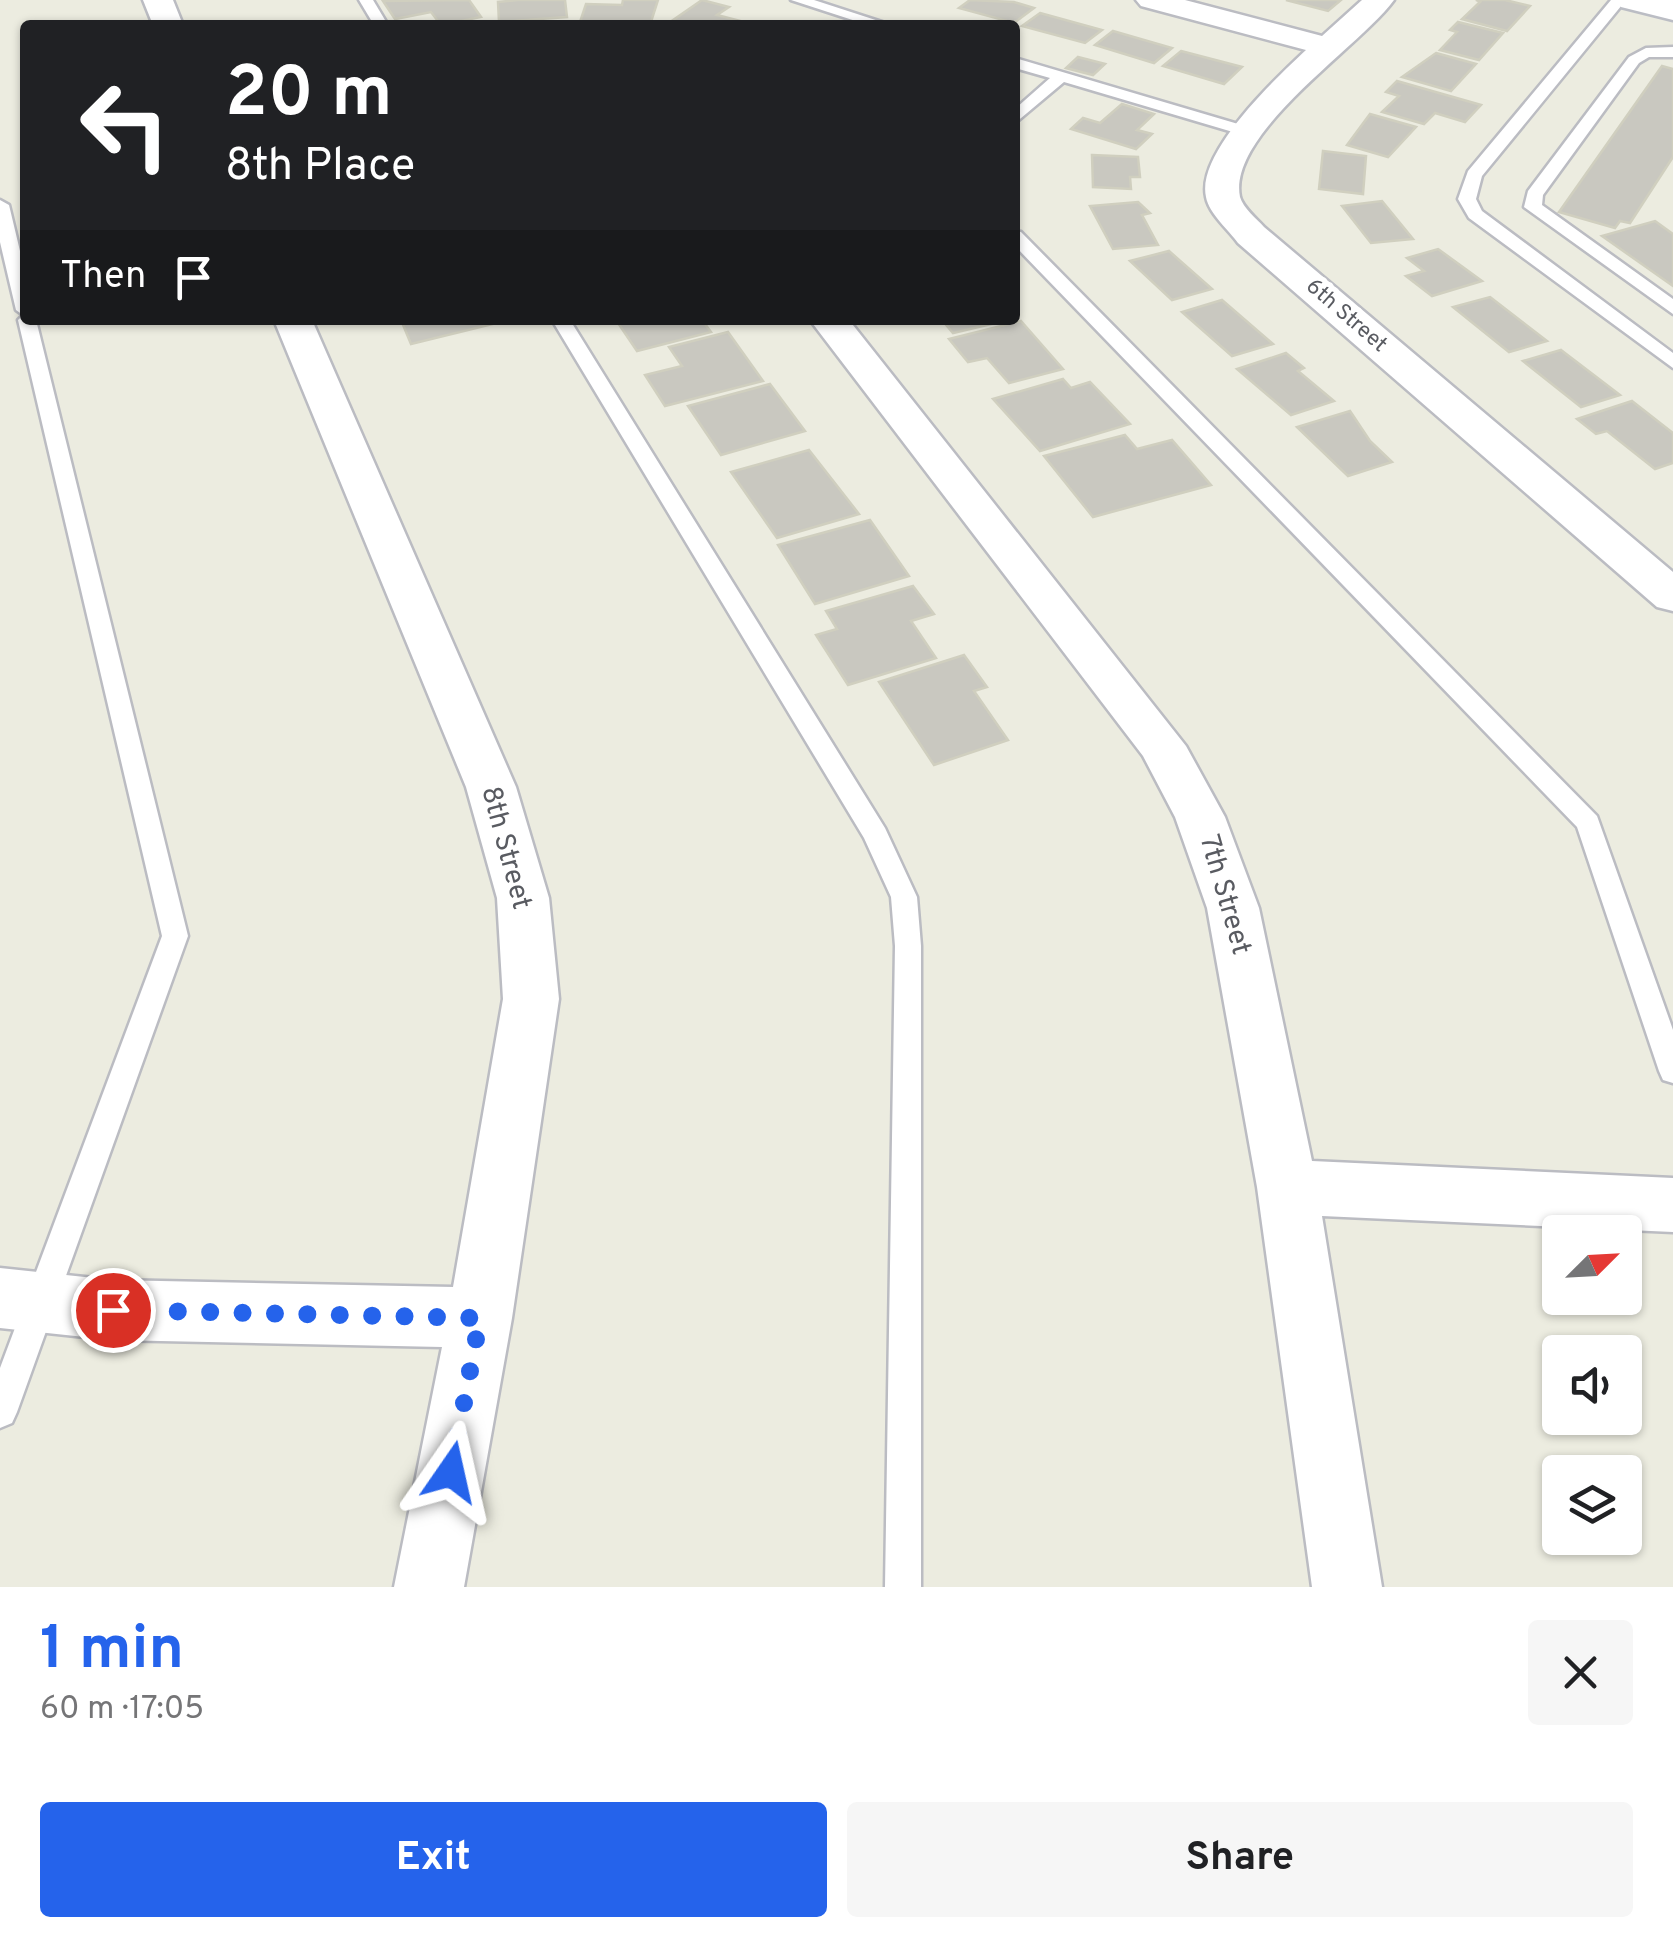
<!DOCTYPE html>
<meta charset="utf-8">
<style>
body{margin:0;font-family:Overpass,sans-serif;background:#f6f6f6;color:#202124;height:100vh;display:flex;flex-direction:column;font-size:38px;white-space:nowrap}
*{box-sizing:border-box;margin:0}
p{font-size:32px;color:#757577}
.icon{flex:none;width:55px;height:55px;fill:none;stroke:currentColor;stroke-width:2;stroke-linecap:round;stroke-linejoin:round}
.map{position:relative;height:1587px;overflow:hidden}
.sheet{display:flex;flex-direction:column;background:#fff;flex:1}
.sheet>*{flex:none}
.hud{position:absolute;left:20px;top:20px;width:1000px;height:305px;border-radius:10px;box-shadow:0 2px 8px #0004;background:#202124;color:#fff;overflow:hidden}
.needle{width:65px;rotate:66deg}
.fabs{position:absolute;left:1542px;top:1215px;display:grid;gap:20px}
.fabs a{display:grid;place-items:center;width:100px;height:100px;border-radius:10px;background:#fff;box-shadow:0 2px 8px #0004;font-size:50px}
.pin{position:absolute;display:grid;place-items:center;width:85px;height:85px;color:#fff;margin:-42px;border:5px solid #fff;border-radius:50%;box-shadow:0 2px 10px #0007}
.me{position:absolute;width:110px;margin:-55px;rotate:11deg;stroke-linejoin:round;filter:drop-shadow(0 0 8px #0008)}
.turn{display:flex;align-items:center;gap:35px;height:210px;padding:0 40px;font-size:45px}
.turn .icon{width:130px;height:130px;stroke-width:2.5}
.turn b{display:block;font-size:70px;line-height:85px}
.then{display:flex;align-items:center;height:95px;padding:0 40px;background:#0003;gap:20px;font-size:38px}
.round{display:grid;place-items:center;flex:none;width:105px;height:105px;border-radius:10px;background:#f6f6f6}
.overview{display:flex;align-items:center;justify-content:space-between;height:170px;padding:0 40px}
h1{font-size:60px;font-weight:700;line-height:75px;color:#2563eb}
.button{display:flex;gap:20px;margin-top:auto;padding:20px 40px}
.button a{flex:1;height:115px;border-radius:10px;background:#2563eb;color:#fff;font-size:40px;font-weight:700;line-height:115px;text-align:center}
.button a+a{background:#f6f6f6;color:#202124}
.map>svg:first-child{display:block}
.building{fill:#c9c8c0;stroke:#d0cfbf;stroke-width:2.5}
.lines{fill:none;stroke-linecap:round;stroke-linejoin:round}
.service-casing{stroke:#bbbcc2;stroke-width:5}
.minor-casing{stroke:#bbbcc2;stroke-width:5}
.secondary-casing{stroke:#bbbdc4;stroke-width:5}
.service{fill:#fff;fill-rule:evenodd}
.minor{fill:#fff;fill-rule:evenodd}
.secondary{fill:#fff;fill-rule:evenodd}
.route{stroke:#2563eb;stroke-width:18;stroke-dasharray:0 32.4}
.labels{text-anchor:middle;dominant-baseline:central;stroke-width:10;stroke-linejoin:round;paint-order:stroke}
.far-street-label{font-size:22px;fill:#595b61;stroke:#fff}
.street-label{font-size:28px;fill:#595b61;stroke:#fff}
</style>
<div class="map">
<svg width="1673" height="1587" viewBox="0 0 1673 1587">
<rect width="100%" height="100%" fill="#ecece0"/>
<g class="building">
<polygon points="469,0 481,17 441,25 431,12 395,19 383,1"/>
<polygon points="518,0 565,0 567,17 499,22 498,2"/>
<polygon points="623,0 658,0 650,25 579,25 586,4 622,5"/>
<polygon points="702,0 729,7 717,15 748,23 666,25"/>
<polygon points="970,0 1014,2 1034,8 1014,23 959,8"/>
<polygon points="1286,0 1341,0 1328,11"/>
<polygon points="1505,0 1530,6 1507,31 1462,19 1480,2 1476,0"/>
<polygon points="1040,13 1102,30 1085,43 1022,26"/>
<polygon points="1458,22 1503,33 1479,60 1440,50 1457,32 1450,30"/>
<polygon points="1113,31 1172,48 1154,63 1095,45"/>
<polygon points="1181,51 1242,67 1224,84 1163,66"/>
<polygon points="1436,53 1476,64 1451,91 1402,77"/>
<polygon points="1078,57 1105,64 1093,75 1066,68"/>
<polygon points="1662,66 1673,69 1673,157 1630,223 1620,221 1615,228 1559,212"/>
<polygon points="1397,81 1481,105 1465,122 1435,113 1424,124 1382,112 1399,96 1386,92"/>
<polygon points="1122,104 1154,114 1137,130 1152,134 1136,149 1071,129 1083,118 1100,123"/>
<polygon points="1370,114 1416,127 1388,157 1347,145"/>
<polygon points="1323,151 1366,156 1363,194 1319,189"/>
<polygon points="1092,155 1138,157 1140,177 1130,177 1131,189 1093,187"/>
<polygon points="1382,201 1413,239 1371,243 1342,206"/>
<polygon points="1138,202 1150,213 1142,215 1158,245 1113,249 1090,206"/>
<polygon points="1655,221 1673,234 1673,286 1602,236"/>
<polygon points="1438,249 1482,281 1432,296 1406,276 1424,271 1407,258"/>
<polygon points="1169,251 1212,289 1172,300 1130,261"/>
<polygon points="1490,297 1547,341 1509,352 1453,307"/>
<polygon points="1222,300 1273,344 1232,356 1182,312"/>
<polygon points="401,320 491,320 493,324 411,344"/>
<polygon points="616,320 702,320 711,332 637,351"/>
<polygon points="942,320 1008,320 953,333"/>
<polygon points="1021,321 1063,369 1009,383 987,358 968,362 949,339"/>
<polygon points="728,332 763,381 665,406 645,375 682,366 669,347"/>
<polygon points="1561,350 1620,395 1581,407 1523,361"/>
<polygon points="1286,353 1304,368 1298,371 1334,401 1291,415 1237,369"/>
<polygon points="1063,379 1071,388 1090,382 1130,424 1040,451 993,399"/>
<polygon points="770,384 805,431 721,455 688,406"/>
<polygon points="1632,401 1673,433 1673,463 1655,469 1607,431 1596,434 1577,419"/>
<polygon points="1350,411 1370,441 1392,462 1348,476 1297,427"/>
<polygon points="1125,435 1137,449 1172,440 1211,485 1093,517 1044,456"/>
<polygon points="809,450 859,514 777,538 731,472"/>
<polygon points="870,520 909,576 815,604 778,545"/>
<polygon points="913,586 934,614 911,621 936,658 848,685 816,635 837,629 826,611"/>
<polygon points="964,655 987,687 974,691 1008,740 934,765 879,682"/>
</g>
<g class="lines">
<g class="service-casing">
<g id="service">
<polygon points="359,0 373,0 388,25 374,25"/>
<polygon points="791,0 814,0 891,25 868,25"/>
<polygon points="1611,0 1626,0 1482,176 1476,199 1482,211 1673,353 1673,368 1469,218 1458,199 1468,171"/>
<polygon points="1673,47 1673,57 1649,57 1639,63 1543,195 1542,205 1673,299 1673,314 1524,207 1528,191 1629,57 1646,48"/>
<polygon points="1015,58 1255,129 1257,132 1243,135 1064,82 1015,123 1015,109 1050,78 1015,68"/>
<polygon points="0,200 9,205 25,272 25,320 36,320 188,936 17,1412 12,1423 0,1428 0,1368 162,936 18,320 23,315 16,310 0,242"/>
<polygon points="1015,231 1021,232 1597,816 1673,1030 1673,1083 1663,1080 1659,1071 1577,827 1015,246"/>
<polygon points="552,320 570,320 885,828 917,897 921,946 921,1587 885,1587 895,946 891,897 864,838"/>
</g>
</g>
<g class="minor-casing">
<g id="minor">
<polygon points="143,0 173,0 183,25 153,25"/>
<path d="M1136,0H1185L1322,36L1362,0H1394C1361,46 1227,133 1240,197C1243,208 1257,219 1264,227L1673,572V611L1657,607L1238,243C1229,230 1209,214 1206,197C1196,153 1276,78 1306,50L1141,6Z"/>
<polygon points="274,320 312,320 516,787 549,898 559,999 512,1318 464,1587 394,1587 442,1347 113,1340 0,1328 0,1268 113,1280 453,1287 503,999 497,898 466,787"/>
<polygon points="810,320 849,320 1186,746 1225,817 1259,908 1312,1161 1673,1178 1673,1232 1322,1216 1382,1587 1312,1587 1257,1187 1207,908 1175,817 1143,756"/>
</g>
</g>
<g class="secondary-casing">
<polygon id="secondary" points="1616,0 1673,0 1673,20 1621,7"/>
</g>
<use href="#service" class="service"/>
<use href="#minor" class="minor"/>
<use href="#secondary" class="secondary"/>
</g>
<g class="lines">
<polyline class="route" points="113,1310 480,1318 451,1472"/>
</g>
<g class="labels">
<g class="far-street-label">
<text transform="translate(1346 316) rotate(41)">6th Street</text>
</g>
<g class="street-label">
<text transform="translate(505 848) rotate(75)">8th Street</text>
<text transform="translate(1224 895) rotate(74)">7th Street</text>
</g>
</g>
</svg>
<div class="fabs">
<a><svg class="needle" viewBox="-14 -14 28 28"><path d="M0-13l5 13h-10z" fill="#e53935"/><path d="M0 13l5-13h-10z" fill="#757577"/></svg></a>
<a><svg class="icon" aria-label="sound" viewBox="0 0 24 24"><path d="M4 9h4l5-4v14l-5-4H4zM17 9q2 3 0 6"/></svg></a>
<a><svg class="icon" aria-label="layers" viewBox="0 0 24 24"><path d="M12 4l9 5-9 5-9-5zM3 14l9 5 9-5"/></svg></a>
</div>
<div class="pin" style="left:113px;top:1310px;background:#d93025"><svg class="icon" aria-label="arrive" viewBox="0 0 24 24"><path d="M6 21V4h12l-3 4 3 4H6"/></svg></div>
<svg class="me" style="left:451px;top:1472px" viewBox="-20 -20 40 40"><path d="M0-17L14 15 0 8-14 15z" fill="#2563eb" stroke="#fff" stroke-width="4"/></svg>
<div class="hud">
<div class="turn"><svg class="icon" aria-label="left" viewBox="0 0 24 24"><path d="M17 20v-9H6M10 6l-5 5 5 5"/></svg><div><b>20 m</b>8th Place</div></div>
<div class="then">Then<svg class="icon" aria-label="arrive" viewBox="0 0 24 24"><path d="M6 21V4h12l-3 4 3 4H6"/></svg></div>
</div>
</div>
<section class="sheet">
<div class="overview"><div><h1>1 min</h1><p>60 m · 17:05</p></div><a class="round"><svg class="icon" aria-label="close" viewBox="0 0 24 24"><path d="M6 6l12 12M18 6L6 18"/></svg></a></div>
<div class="button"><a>Exit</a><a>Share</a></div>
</section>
